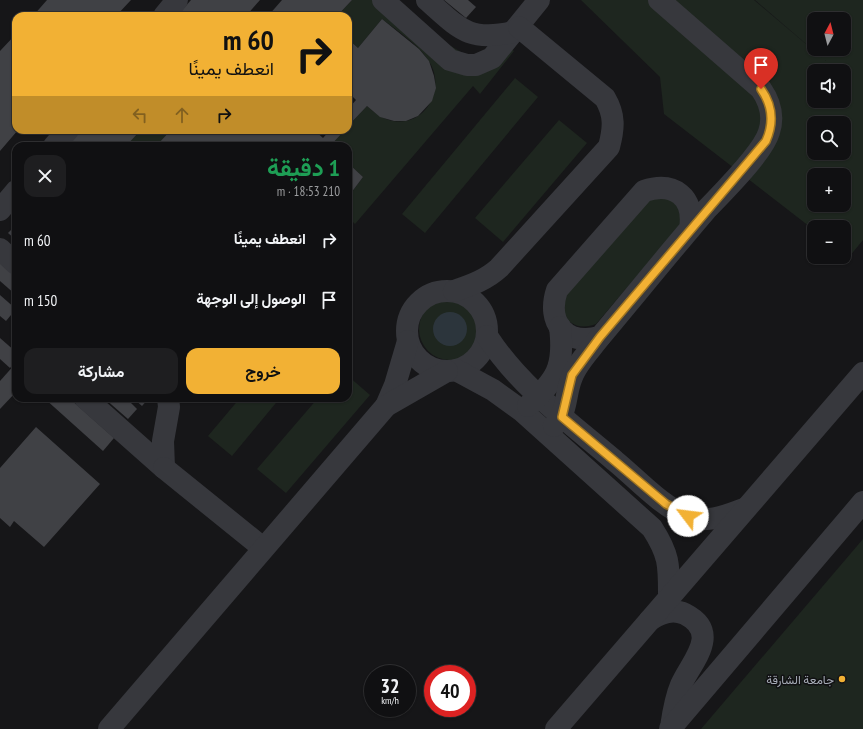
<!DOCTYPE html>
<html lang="ar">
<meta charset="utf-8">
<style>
body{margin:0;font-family:"PT Sans Narrow",Vazirmatn,sans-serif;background:#1e1e20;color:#f1f3f6;direction:rtl;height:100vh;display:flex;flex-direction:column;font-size:15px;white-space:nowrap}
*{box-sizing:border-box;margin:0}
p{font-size:13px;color:#9c9d9f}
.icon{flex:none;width:22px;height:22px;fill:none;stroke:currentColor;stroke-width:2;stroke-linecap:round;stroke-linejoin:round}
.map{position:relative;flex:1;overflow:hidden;direction:ltr}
.sheet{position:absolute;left:12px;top:142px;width:340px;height:260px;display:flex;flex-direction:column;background:#101012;border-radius:12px;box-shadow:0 1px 3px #0004,0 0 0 1px #303032;direction:rtl}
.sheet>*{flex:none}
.top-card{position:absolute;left:12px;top:12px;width:340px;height:122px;border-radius:12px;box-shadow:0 1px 3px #0004,0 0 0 1px #303032;direction:rtl;background:#f2b134;color:#111;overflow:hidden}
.needle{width:26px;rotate:7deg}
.tools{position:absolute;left:807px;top:12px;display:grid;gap:8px}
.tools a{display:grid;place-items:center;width:44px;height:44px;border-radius:8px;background:#101012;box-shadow:0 1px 3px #0004,0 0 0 1px #303032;font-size:20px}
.speed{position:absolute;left:364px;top:665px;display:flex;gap:8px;font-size:20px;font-weight:700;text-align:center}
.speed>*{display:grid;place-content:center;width:52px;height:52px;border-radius:50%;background:#101012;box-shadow:0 1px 3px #0004,0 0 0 1px #303032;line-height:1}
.speed small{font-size:10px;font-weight:400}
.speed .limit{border:6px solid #d22;background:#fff;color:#111}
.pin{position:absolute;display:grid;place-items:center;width:34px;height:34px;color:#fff;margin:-41px -17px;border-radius:50% 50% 50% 0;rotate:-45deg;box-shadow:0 0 4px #0007}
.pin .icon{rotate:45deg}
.me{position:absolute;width:44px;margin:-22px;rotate:300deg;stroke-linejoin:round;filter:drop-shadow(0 0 3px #0008)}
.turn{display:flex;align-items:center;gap:14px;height:84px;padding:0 12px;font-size:18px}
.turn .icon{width:52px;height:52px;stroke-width:2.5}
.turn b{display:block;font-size:28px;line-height:34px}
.lanes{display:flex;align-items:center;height:38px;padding:0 12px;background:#0003;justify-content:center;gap:20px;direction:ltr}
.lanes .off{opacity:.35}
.round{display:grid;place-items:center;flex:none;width:42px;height:42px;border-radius:12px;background:#1e1e20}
.overview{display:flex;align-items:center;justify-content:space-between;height:68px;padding:0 12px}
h1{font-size:24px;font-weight:700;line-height:30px;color:#1e9e55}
.primary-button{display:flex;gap:8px;margin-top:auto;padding:8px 12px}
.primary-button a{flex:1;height:46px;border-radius:12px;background:#f2b134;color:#111;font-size:16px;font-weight:700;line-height:46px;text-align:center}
.primary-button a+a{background:#1e1e20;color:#f1f3f6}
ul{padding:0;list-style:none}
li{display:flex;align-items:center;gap:12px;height:60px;padding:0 12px}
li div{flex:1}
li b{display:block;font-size:15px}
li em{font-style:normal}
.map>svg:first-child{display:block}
.green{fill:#1e261f;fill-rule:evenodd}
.water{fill:#2c353c}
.building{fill:#404145}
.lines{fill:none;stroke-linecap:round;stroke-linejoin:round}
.minor{stroke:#37383d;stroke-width:22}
.route-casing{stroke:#9d7322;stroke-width:10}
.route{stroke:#f2b134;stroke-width:7}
.poi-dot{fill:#f2b134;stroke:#111113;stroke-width:1.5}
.labels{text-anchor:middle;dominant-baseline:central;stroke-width:3;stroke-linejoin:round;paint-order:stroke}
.poi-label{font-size:12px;fill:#a8adb8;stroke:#111113;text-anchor:end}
</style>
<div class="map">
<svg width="863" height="729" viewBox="0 0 863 729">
<rect width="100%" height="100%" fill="#161618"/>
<g class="green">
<path d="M352,0H374L466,55H486L504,44L514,51L480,94L473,86L355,224L348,217V197L363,177L348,163V146H330L345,130H348V126L367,106C375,113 382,119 393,121C427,127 447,86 428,60C417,43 397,31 382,19L358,48L348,39V16H337Z"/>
<path d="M581,0H754L826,61L755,0H863V240L849,257L844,253V227H814V230L664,114L660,77ZM814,19H844V49H814ZM814,71H844V101H814ZM814,123H844V153H814ZM814,175H844V205H814Z"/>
<polygon points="515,78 538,97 425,233 402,214"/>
<polygon points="559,120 587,143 503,242 475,218"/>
<polygon points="137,130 171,130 156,146 126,146 139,132"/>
<path d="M650,195L678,200L681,224L596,324C584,329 568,327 564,312C562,307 564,301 565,296Z"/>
<circle cx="450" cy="329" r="31"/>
<polygon points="348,376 370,395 286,493 257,469 318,398 348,398"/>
<polygon points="240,398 280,398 232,456 208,436"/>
<polygon points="863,539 863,729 701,729"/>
</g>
<circle class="water" cx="450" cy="329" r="17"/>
<g class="building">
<polygon points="47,0 131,0 116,16 33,16"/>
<polygon points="191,0 260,0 246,16 177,16"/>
<polygon points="282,0 352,0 337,16 268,16"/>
<polygon points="444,0 468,0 476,7 466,18"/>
<polygon points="382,19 419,49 429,61 434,76 436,88 432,101 418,116 406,121 394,121 380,117 367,106 348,126 348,109 356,100 348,92 348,39 358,48"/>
<polygon points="16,34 16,130 18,130 0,151 0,51"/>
<polygon points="75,130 137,130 139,132 126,146 62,146"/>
<polygon points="171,130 314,130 323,138 330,130 345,130 330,146 156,146"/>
<polygon points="348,163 363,177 348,197"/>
<polygon points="16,225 16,240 8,233"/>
<polygon points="0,261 16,275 16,295 0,281"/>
<polygon points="0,295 16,309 6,321 0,316"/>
<polygon points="0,338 16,352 16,361 10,368 0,359"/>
<polygon points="16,363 16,392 0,409 0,381"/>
<polygon points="44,398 69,398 114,438 103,451"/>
<polygon points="104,398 126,398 137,409 128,419"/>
<polygon points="133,398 149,398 142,406"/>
<polygon points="36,427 100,484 44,547 14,521 10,527 0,518 0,468"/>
</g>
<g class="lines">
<g class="minor">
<polyline points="383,0 450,60 467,65 476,65 492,58 539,0"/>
<path d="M427,0C460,29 468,42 514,32"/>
<path d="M659,0L761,89C770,102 774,117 769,132C763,153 722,193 706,210C670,252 636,294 600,337C566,346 546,323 557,290L644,191C674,181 695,197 690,229"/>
<polyline points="164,16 177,0"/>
<polyline points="54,146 68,130"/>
<polyline points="0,210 16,191"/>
<polyline points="0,249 16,264"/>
<circle cx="447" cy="331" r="40"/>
<path d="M454,291C471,285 486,280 499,268L609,147C614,128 615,115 605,98L519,27"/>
<path d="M487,336C520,387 569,422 615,461C636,478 662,507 687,516C708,524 727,515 746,508"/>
<path d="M456,370L493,390L522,411L652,528C670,556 669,566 669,598"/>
<polyline points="85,398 164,468 163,441 169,407 168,398"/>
<polyline points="386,406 395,385 408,341"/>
<path d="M528,406C556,379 565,369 560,327"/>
<path d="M554,426C569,409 564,396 572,377C577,363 591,349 600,337"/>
<polyline points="164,468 263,548"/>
<path d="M650,620C660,613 672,608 685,614C722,633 691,662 681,685C675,699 673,713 671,727"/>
<polyline points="109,729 386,406 447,371"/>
<polyline points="556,729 863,373"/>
<polyline points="670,729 863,502"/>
</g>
</g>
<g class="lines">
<g class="route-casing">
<path id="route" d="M688,516L666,504L562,417L572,375L600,337L766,141C774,123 773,106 761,89"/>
</g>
<use href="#route" class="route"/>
</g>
<circle class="poi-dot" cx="842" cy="679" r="4"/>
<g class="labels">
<g class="poi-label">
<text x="834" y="679">جامعة الشارقة</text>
</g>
</g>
</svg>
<div class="tools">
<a><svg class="needle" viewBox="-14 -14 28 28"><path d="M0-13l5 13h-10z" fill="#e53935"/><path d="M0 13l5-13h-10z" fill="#9c9d9f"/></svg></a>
<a><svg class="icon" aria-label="sound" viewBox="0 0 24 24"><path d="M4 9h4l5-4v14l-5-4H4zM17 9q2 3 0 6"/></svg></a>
<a><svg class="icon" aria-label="search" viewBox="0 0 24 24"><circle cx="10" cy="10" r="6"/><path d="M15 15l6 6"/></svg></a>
<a>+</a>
<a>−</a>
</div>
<div class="speed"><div>32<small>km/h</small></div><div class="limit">40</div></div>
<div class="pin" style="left:761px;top:89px;background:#d93025"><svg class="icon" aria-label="arrive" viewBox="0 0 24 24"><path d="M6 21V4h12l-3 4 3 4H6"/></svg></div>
<svg class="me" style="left:688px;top:516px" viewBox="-20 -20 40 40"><circle r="19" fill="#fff"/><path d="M0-13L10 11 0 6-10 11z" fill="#f2b134"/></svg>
<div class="top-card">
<div class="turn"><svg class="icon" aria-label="right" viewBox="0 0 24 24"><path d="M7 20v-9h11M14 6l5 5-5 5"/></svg><div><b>60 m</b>انعطف يمينًا</div></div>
<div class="lanes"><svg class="icon off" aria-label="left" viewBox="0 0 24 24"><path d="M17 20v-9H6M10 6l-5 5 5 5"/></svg><svg class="icon off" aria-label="ahead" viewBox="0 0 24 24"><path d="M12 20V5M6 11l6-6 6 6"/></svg><svg class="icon" aria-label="right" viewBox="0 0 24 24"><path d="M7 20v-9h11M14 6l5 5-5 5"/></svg></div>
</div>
<section class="sheet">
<div class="overview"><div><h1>1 دقيقة</h1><p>210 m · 18:53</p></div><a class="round"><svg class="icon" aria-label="close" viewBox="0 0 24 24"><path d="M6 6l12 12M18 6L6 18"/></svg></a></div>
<ul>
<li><svg class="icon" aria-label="right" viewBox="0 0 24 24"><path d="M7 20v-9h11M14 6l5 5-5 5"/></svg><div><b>انعطف يمينًا</b></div><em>60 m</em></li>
<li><svg class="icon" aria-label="arrive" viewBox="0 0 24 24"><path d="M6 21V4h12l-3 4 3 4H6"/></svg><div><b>الوصول إلى الوجهة</b></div><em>150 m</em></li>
</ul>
<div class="primary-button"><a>خروج</a><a>مشاركة</a></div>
</section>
</div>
